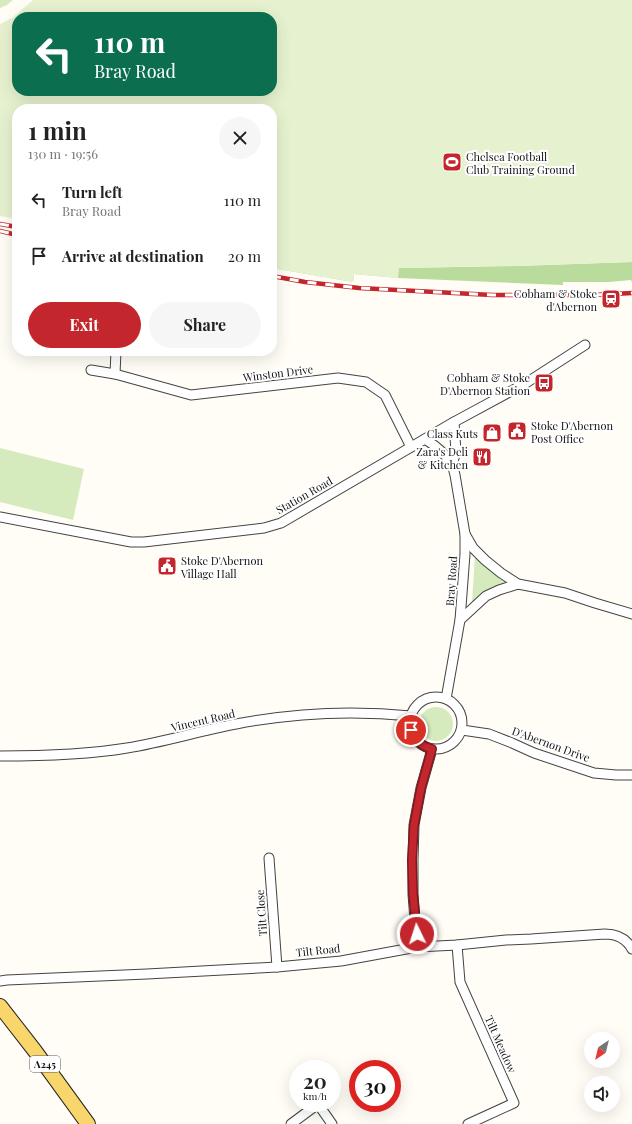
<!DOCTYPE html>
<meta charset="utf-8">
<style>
body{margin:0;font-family:"Playfair Display",serif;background:#f6f6f6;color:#222;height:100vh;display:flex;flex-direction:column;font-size:15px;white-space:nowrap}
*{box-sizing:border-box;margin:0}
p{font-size:13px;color:#767676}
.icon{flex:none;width:22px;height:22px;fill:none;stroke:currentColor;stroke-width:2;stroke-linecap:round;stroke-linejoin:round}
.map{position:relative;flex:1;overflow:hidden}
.sheet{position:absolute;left:12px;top:104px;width:265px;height:252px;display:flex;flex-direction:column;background:#fff;border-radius:16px;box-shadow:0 4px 16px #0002}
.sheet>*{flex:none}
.hud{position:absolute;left:12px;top:12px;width:265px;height:84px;border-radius:16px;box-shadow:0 4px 16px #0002;background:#0b6e4f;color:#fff;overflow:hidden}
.needle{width:26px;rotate:215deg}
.controls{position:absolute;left:584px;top:1032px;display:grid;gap:8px}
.controls a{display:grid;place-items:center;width:36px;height:36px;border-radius:50%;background:#fff;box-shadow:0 4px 16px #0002;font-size:20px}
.speed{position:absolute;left:289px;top:1060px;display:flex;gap:8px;font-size:20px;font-weight:700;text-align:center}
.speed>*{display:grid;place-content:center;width:52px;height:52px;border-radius:50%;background:#fff;box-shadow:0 4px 16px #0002;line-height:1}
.speed small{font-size:10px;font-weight:400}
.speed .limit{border:6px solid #d22;background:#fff;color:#111}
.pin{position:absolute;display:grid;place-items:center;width:34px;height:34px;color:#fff;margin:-17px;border:2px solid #fff;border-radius:50%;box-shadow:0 1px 4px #0007}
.me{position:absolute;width:44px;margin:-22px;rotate:356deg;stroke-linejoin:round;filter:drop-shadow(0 0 3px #0008)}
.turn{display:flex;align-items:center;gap:14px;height:84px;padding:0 16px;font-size:18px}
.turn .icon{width:52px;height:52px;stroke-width:2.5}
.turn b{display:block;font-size:28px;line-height:34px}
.round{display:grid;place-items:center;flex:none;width:42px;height:42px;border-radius:21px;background:#f6f6f6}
.overview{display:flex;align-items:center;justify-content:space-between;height:68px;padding:0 16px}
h1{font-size:24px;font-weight:700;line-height:30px}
.cta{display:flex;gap:8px;margin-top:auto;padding:8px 16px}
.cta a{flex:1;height:46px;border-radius:24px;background:#c4262e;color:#fff;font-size:16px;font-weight:700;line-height:46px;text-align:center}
.cta a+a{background:#f6f6f6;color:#222}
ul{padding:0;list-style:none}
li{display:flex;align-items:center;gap:12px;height:56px;padding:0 16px}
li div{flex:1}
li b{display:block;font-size:15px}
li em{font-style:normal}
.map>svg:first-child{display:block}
.green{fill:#d5ebbd}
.forest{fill:#b9dc9c}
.pitch{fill:#e6f2cf;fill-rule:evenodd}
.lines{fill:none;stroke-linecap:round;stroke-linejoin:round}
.street-casing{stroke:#444;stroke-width:11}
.primary-casing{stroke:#222;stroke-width:16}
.street{stroke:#fff;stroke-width:9}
.primary{stroke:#f9d66b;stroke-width:14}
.rail-casing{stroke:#c4262e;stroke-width:4.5}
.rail{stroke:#fff;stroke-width:3;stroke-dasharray:9;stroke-linecap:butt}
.route-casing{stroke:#7f191e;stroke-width:10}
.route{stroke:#c4262e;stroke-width:7}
.labels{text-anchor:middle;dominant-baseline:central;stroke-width:4;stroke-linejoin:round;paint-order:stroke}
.shield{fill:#fff;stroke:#585858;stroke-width:1}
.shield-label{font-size:10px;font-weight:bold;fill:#111}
.poi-label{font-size:11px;fill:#111;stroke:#fff;text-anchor:end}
.street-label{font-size:11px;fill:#111;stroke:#fff}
</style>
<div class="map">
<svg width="632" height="1124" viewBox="0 0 632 1124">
<rect width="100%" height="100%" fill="#fffdf5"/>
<g class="green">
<polygon points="0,0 13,0 7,5 0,8"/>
<polygon points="0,448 84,469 73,520 0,502"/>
<polygon points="475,555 507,582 483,593 472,603"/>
<circle cx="436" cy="724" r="17"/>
</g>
<polygon class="forest" points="272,228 399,268 516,266 632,262 632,283 631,280 609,282 563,282 563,285 398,278 354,274 353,282 272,268"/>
<path class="pitch" d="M33,0H632V262L516,266L399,268L398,278L354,274L353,282L272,268V109H17V219L0,216V24L12,18ZM17,17H272V91H17Z"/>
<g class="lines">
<g class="street-casing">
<g id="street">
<polyline points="91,370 115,374 191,395 338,378 366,382 385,395 411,447"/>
<polyline points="115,374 116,351"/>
<path d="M425,439C436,446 445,453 452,464"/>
<polyline points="0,517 131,542 144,542 264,528 281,523 454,422 526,383 585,345"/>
<polyline points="465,534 473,548 485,560 501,573 518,584 565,593 595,603 632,614"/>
<polyline points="460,620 486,596 499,590 518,584"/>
<circle cx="436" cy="723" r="26"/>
<polyline points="446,699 460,620 465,554 465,534 455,475 452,464 456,452 454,422"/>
<polyline points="462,730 489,734 512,743 534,753 594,773 616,775 632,775"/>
<path d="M0,756C42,756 85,755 127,748C164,742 199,731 236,724C293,713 353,710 411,716"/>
<polyline points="269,858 277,967"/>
<polyline points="457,945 460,982 514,1103 468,1124"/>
<polyline points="417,947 413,894 413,860 414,825 421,788 432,749"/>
<path d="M0,981L7,980L147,974L277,967L341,961L417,947L457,945L506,940L531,939L605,934C617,934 626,938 632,949"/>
<polyline points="332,1093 333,1092"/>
<polyline points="291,1124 318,1104 332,1124"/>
</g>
</g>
<g class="primary-casing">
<polyline id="primary" points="0,1006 35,1051 88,1124"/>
</g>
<use href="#street" class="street"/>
<use href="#primary" class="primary"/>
<g class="rail-casing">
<g id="rail">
<polyline points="0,224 17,227"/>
<polyline points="0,231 17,235"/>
<polyline points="272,276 305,282 359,288 492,295 594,295 632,293"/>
</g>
</g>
<use href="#rail" class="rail"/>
</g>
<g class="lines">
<g class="route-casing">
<path id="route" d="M411,730C416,741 421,746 432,749L421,788L414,825L412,860L413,894L417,934"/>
</g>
<use href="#route" class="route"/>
</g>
<defs>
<g id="stadium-square" transform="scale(1)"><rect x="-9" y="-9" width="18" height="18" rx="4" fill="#c4262e" stroke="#fff"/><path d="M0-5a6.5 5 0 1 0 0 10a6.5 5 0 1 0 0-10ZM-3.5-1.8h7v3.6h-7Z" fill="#fff"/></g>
<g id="station-square" transform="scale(1)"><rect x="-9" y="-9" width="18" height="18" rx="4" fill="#c4262e" stroke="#fff"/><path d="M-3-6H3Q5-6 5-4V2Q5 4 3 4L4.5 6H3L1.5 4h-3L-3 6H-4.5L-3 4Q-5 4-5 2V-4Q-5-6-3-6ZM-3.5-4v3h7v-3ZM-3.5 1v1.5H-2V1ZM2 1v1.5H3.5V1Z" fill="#fff"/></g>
<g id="bus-square" transform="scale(1)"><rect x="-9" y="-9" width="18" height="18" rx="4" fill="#c4262e" stroke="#fff"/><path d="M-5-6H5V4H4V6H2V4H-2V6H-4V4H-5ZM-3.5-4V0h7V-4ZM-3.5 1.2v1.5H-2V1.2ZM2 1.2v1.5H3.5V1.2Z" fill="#fff"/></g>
<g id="civic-square" transform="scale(1)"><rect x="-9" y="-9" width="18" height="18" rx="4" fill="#c4262e" stroke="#fff"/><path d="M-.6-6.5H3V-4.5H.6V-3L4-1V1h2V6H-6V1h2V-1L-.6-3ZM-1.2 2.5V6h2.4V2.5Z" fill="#fff"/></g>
<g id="shop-square" transform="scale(1)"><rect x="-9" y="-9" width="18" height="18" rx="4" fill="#c4262e" stroke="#fff"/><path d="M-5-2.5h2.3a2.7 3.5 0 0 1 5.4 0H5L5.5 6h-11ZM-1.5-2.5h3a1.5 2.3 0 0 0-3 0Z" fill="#fff"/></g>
<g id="restaurant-square" transform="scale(1)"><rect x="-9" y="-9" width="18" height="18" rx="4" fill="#c4262e" stroke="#fff"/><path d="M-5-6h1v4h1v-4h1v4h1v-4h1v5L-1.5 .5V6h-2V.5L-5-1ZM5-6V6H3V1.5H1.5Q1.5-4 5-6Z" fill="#fff"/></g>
</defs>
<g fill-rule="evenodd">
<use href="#stadium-square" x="452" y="162"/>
<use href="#station-square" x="611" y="299"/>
<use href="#bus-square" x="544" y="383"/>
<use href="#civic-square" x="517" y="431"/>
<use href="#shop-square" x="492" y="433"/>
<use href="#restaurant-square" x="482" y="457"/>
<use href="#civic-square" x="167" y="566"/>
</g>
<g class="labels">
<rect class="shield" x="30" y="1056" width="30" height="16" rx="3"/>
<g class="shield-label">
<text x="45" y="1064">A245</text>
</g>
<g class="poi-label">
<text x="466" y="156" text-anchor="start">Chelsea Football<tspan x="466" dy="13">Club Training Ground</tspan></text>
<text x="597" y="293">Cobham &amp; Stoke<tspan x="597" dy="13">d'Abernon</tspan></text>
<text x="530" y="377">Cobham &amp; Stoke<tspan x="530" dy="13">D'Abernon Station</tspan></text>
<text x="531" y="425" text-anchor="start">Stoke D'Abernon<tspan x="531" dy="13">Post Office</tspan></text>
<text x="478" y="433">Class Kuts</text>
<text x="468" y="451">Zara's Deli<tspan x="468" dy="13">&amp; Kitchen</tspan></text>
<text x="181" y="560" text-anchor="start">Stoke D'Abernon<tspan x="181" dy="13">Village Hall</tspan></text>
</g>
<g class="street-label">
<text transform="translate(278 373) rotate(-7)">Winston Drive</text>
<text transform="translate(304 495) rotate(-30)">Station Road</text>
<text transform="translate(451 581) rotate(-86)">Bray Road</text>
<text transform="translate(203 720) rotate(-13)">Vincent Road</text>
<text transform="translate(551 744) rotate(20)">D'Abernon Drive</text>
<text transform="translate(261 913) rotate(-94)">Tilt Close</text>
<text transform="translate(318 950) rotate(-6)">Tilt Road</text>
<text transform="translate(501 1044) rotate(66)">Tilt Meadow</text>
</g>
</g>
</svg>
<div class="controls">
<a><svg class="needle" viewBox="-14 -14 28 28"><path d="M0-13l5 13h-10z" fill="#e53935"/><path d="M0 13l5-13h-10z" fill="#767676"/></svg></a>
<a><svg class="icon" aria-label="sound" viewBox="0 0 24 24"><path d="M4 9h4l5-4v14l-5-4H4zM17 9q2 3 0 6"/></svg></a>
</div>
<div class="speed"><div>20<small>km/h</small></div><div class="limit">30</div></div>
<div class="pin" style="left:411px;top:730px;background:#d93025"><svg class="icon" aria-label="arrive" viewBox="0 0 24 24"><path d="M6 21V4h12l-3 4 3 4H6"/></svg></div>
<svg class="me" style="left:417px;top:934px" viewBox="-20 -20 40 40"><circle r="17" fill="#c4262e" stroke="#fff" stroke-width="3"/><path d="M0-11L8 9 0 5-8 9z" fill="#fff"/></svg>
<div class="hud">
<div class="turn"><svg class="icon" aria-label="left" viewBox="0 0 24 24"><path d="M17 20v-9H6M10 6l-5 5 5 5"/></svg><div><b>110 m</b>Bray Road</div></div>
</div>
<section class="sheet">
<div class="overview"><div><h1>1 min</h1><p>130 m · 19:56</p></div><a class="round"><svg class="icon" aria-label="close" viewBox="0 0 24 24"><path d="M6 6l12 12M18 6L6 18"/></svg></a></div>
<ul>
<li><svg class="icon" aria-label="left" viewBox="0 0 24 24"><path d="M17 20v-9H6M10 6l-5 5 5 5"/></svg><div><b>Turn left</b><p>Bray Road</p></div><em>110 m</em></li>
<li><svg class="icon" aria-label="arrive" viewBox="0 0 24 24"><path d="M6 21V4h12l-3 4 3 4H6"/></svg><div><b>Arrive at destination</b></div><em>20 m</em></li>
</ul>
<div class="cta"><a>Exit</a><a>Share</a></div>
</section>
</div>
